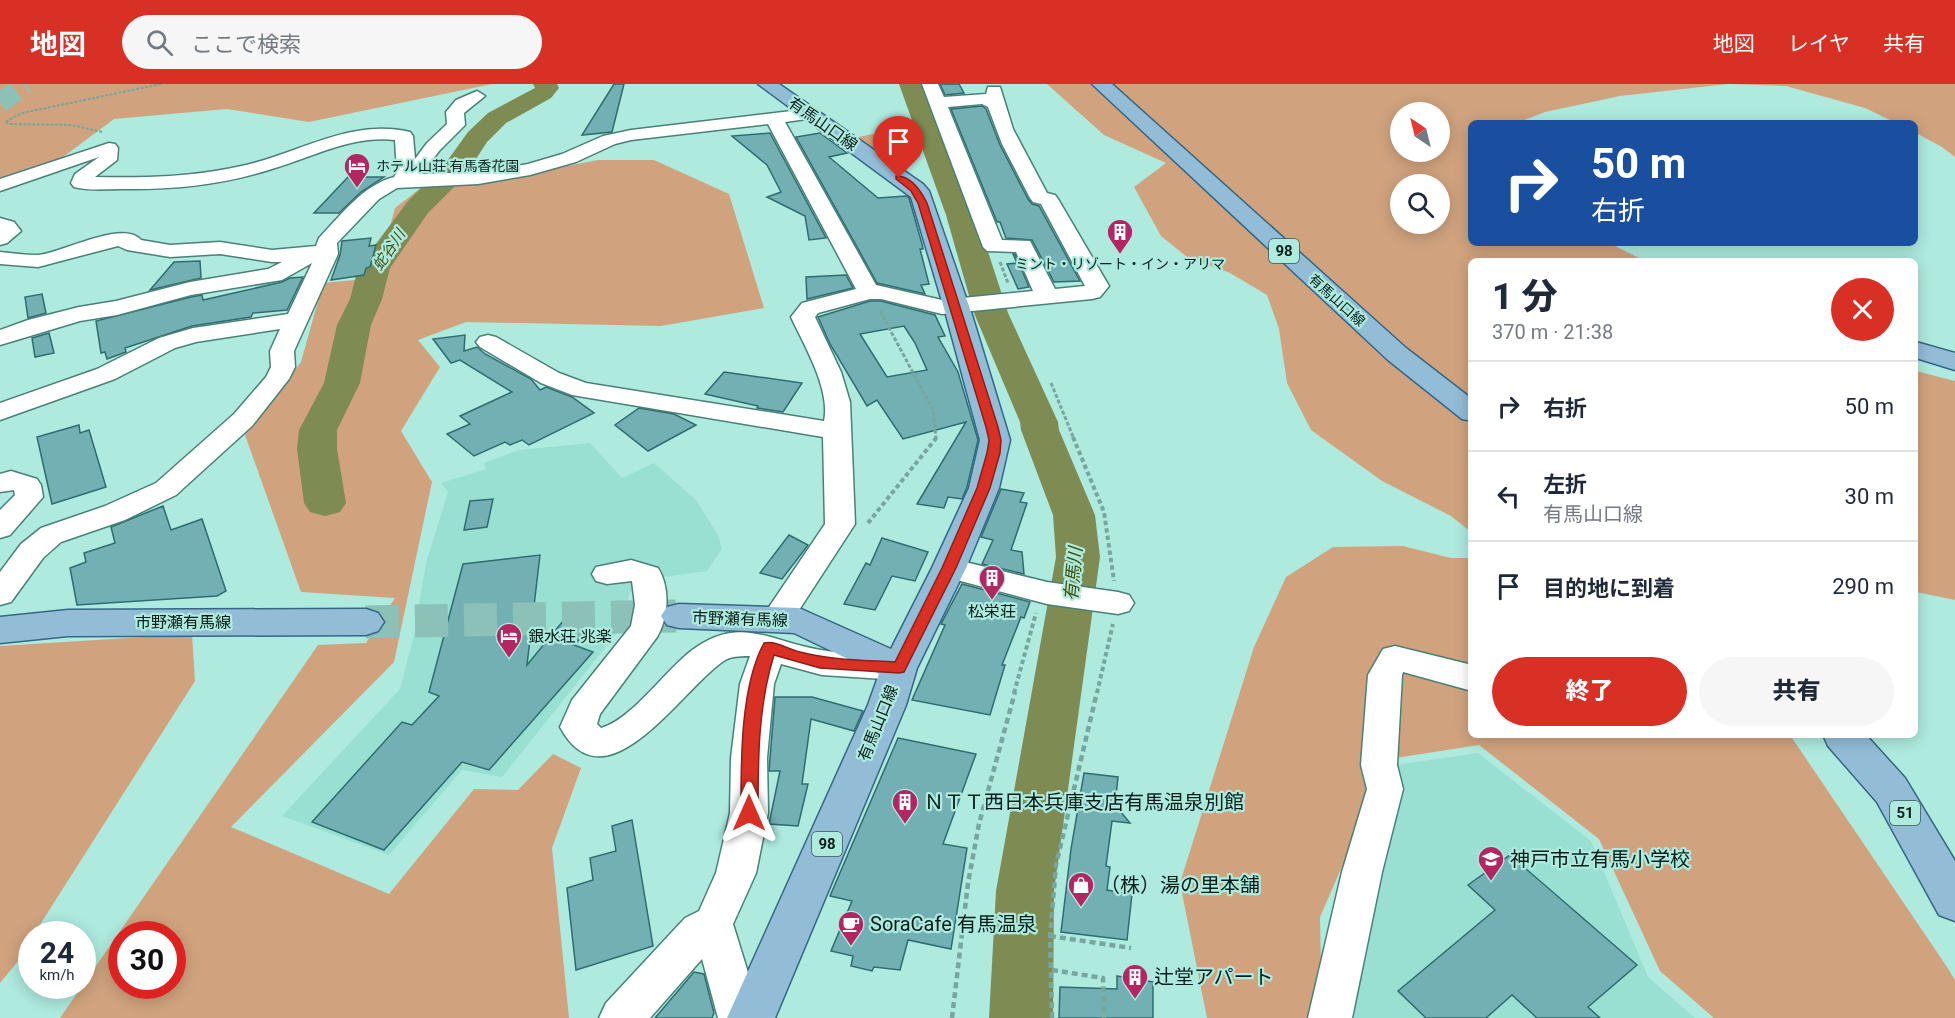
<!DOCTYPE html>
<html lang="ja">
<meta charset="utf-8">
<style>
body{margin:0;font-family:Roboto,"Noto Sans JP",sans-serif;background:#f6f6f7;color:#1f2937;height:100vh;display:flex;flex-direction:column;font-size:22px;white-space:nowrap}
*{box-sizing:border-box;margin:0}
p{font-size:20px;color:#747a83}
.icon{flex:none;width:33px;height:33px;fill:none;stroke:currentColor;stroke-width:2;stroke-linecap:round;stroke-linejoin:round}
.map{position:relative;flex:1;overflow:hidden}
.drawer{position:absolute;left:1468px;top:174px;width:450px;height:480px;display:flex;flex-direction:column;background:#fff;border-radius:9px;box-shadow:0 3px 15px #0003}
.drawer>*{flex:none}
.top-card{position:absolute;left:1468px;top:36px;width:450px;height:126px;border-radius:9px;box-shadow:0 3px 15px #0003;background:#1a4fa0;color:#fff;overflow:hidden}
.needle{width:39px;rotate:325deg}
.fabs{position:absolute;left:1390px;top:18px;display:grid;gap:12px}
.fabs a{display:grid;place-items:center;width:60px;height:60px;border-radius:50%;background:#fff;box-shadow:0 3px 15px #0003;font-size:30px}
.speed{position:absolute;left:18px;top:837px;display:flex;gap:12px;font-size:30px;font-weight:700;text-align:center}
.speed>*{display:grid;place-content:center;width:78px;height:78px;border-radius:50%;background:#fff;box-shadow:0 3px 15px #0003;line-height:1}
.speed small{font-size:15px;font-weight:400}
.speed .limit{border:9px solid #d22;background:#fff;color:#111}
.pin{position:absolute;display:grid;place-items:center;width:51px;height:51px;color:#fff;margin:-62px -26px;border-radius:50% 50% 50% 0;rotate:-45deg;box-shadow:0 0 6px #0007}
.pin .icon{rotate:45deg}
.me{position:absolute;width:66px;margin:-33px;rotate:0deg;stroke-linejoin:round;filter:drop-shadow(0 0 4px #0008)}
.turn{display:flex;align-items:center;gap:21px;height:126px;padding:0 24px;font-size:27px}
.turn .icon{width:78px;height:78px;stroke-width:2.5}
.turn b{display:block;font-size:42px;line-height:51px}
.round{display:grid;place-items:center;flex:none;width:63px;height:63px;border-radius:32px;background:#f6f6f7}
.headline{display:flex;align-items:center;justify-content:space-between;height:102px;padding:0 24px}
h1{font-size:36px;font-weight:800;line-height:45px}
.action{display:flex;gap:12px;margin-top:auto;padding:12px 24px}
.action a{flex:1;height:69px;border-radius:36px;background:#d93025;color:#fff;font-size:24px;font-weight:800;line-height:69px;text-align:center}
.action a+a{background:#f6f6f7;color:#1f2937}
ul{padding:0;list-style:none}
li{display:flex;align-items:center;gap:18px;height:90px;padding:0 24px;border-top:2px solid #e0e1e3}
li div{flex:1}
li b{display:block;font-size:22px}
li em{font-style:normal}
header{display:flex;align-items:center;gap:36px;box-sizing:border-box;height:84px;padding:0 30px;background:#d93025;color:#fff}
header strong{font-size:28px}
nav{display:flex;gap:33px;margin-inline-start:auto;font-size:21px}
.search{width:420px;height:54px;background:#f6f6f7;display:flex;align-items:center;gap:15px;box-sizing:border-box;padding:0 21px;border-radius:33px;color:#747a83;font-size:22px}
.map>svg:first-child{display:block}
.built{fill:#9ae0d2}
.green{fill:#d0a37e;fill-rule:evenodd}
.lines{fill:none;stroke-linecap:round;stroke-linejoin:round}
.river{fill:#7e8c53;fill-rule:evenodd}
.building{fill:#73b0b3;stroke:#2f6c70;stroke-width:1.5;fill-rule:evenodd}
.major-tunnel{stroke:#8cc1b7;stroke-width:33;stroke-dasharray:33 16;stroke-linecap:butt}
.highway-tunnel{stroke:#8cc1b7;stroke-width:20;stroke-dasharray:20 10;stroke-linecap:butt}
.minor-casing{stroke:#488176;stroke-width:3}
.major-casing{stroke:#336784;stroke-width:3}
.path-far3{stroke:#76a69c;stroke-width:2;stroke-dasharray:3 1.5;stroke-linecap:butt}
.path-far2{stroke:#76a69c;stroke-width:3;stroke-dasharray:4 2;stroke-linecap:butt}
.path-far1{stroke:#76a69c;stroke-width:4;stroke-dasharray:4.5 3;stroke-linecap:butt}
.path{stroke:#76a69c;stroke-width:4.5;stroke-dasharray:6 4;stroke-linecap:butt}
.minor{fill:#fff;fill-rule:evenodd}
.major{fill:#93bcd7;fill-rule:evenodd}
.route{fill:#d93025;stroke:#8d1f18;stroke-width:1.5}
.labels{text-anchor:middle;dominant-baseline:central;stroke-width:4.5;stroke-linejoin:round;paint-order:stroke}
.far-poi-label{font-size:14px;fill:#061e1a;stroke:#aeeade;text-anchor:start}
.far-street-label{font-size:14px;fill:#061e1a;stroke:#aeeade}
.far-water-label{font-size:15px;font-style:italic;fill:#43500c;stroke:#aeeade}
.shield{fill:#aeeade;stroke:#385b55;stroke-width:1.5}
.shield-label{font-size:15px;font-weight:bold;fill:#061e1a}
.street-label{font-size:16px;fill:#061e1a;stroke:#aeeade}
.poi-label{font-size:16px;fill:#061e1a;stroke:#aeeade}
.water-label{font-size:18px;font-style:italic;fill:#43500c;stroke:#aeeade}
.near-poi-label{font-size:20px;fill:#061e1a;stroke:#aeeade;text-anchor:start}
</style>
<header>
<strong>地図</strong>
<div class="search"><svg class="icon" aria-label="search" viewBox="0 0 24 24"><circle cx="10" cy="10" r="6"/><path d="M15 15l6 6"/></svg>ここで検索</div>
<nav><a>地図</a><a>レイヤ</a><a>共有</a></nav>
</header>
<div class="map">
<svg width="1955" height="934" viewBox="0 0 1955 934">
<rect width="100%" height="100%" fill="#aeeade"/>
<g class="built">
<polygon points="590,359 622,394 654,379 696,416 718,451 722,465 707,487 664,493 630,508 620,545 502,693 462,686 389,771 282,732 400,605 413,555 426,479 448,408 441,399 486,385 484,379 519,366"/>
<polygon points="1478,669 1591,757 1648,893 1695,934 1342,934 1395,681"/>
</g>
<g class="green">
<polygon points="0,0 492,0 309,38 227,25 114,35 59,76 0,99"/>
<path d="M1047,0H1728L1620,12L1545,28L1517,39H1472V159H1609L1645,177H1472L1471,448L1451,432L1382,397L1311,346L1287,299L1279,245L1267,211L1230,189L1187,173L1161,152L1134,103L1166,79L1104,51ZM1401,28H1440V68H1401ZM1401,100H1440V140H1401Z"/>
<polygon points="1730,0 1955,0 1955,73 1942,63 1916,49 1916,39 1896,39 1865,24 1786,2"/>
<polygon points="873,50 893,58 904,59 911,72 889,77 854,54"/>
<path d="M598,76H654L729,110L764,224L661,242L466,238L418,256L440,283L401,347L432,398L394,578L231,743L389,810L474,705L518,706L553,670L581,684L552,764L569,934H60L318,561L366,559L395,514L301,508L245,351L301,278L323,199L376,194L395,124L422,103L490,97ZM122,850H172V902H122Z"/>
<polygon points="1916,287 1955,297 1955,516 1916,508"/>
<polygon points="1403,462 1451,474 1471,474 1472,651 1790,651 1947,883 1955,896 1955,934 1714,934 1660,887 1599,755 1479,661 1389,675 1320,833 1322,934 1207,934 1180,799 1254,563 1286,493 1333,463"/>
<path d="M192,550L195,597L34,850H32C31,865 9,888 0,899V562Z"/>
</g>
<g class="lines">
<g class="river">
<polygon points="533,0 557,0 559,4 551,14 506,39 487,58 465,92 428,129 390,184 382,215 371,241 360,299 337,346 337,365 346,419 340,428 325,432 310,428 304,419 297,365 299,346 324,299 337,241 350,215 358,184 408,117 445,80 468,48 488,29 535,4"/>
<polygon points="899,0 923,0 976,131 1008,229 1058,338 1059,346 1095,431 1100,473 1054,807 1053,934 989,934 996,807 1056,473 1053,431 1021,346 1020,338 974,229 946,131"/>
</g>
</g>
<g class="building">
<polygon points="614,0 624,0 612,48 582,51"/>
<polygon points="940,0 959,0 964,9 945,11"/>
<polygon points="982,22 986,25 1000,61 1028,115 1032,120 1039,122 1080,197 1054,198 1032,156 1006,154 1000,138 997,138 951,25"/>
<polygon points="770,49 826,154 809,156 805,132 767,113 781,108 767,81 732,52"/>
<polygon points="820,49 847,69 829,73 878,114 906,112 909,114 922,160 923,165 920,165 929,200 921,201 925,210 877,199 796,53"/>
<polygon points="348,93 384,93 361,108 339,129 314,129"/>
<polygon points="371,154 369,162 376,161 370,183 366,184 364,191 331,196 340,171 342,157"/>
<polygon points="1013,170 1015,170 1029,203 1018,205 1007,180 1017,179"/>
<polygon points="200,177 201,194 150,206 174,178"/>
<polygon points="846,191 853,204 807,215 806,193"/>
<polygon points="303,193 287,226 253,229 251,233 192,242 125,264 126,268 107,275 105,268 101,269 96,237 191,213 202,211 203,216 282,198 290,194"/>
<polygon points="42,210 46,229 28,234 25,213"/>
<path d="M870,217H881L935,231L945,252L938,253L958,288L978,356L967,403L962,415L948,413L944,424L917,420L966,338L903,355L877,316L867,322L830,260L818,233ZM904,242L915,259L927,286L887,293L860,250Z"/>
<polygon points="49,249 54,269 35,273 32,254"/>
<polygon points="465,251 464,267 477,263 485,270 531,295 540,306 546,303 572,313 594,329 529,361 522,356 510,361 505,358 474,372 447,350 470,340 460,332 512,308 460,276 451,279 433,255"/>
<polygon points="724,288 802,299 783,328 757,324 758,322 705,310"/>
<polygon points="639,324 674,330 696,341 648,367 615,341"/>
<polygon points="79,341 80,349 89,346 106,403 52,420 37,353"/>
<polygon points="1001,405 1024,409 1020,418 1027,419 1011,466 1022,468 1024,490 982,480 993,456 981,453"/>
<polygon points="493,415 487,443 464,446 470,417"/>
<polygon points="163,422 171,446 202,435 226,507 217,512 77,521 70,484 86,478 84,469 115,459 111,443"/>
<polygon points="789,451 808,461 805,465 782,495 760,489"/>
<polygon points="882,454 928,468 915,497 892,492 875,526 844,520 866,479 870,481"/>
<polygon points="540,471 527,581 563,537 591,544 574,561 593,568 489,686 462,678 384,766 312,738 402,638 412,641 439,612 429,608 463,480"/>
<polygon points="962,500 1030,518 1024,534 1021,533 1002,581 1005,581 990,631 912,616 945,541 941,540"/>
<polygon points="775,613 812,613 863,627 854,647 811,635 802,700 808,700 798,742 769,740 780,687 769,687"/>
<polygon points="898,654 976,670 943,760 967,764 951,865 908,856 900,886 874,883 872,887 851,882 853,872 831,867 852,817 830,812"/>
<polygon points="1084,689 1118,693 1115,721 1130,739 1112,737 1106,782 1110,783 1107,806 1132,810 1127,856 1061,848 1071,765"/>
<polygon points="632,736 653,862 576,886 567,804 593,796 590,774 616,767 612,742"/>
<polygon points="1510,771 1637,881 1588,923 1600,934 1537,934 1512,911 1486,934 1426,934 1398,907 1495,826 1468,801"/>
<polygon points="694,888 704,890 714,929 712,934 655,934"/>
<polygon points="1117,892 1153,898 1153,934 1059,934 1060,903 1117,905"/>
</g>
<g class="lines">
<polyline class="major-tunnel" points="366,538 676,532"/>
<polyline class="highway-tunnel" points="0,19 26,0"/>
<g class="minor-casing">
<g id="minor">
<path d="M922,0H938L944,13L986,10L988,3H1000L1013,45L1047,109L1055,111L1058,115L1109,202L1100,213L1092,215L942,230L881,215H870L818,229L815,233L841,288L850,318L855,440L788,543L777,546L766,543L761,535L825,440L823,353L572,311L541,299L480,263L476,258L480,253L488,251L496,253L559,289L586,299L824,337C831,306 804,261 791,233L802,219L856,205L768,40L631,56L615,60L576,78L530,91L478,100L397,104L379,115L337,159L338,170L294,267L295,283L289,295L252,342L176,411L125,436L61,458L43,474L11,518L0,521V488L21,460L41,444L105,422L156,399L234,330L266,293L271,283L270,267L280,245L196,258L175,264L115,295L0,336V319L97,285L159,254L193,244L288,230L312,179L282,196L191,211L117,231L80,237L0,261V246L28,236L79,223L116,217L190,198L268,185L282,178H272L220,170L170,173L127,166L118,162L38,183L0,180V168C12,169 25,171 38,171C62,169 123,135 141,156L170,161L220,158L272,166L316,162L319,154C341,131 363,101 394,93L397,88L395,56C353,51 315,72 275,84C224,101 173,106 120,105C105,105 89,107 74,103L71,99L75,90L99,73L0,107V95L109,59L115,60L118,64L117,76L95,93C147,94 196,93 246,81C301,68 352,34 410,48L413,52L415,75L427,59L447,40L446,28L456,16L477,7L485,12L464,29L465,41L439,67L422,90L478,88L528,80L562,70L603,52L631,46L808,25L814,26L817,30L814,34L785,38L876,201L942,216L1033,207L1016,168L987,167L983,163ZM982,20L988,23L1002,60L1030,114L1033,118L1041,120L1085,202L1055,205L1030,157L1002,156L948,23Z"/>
<polygon points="0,134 14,138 21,147 7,159 0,161"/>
<polygon points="11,387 37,395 41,401 43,413 10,451 0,454 0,426 15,411 14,406 0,408 0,390"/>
<polygon points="949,474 1047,498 1118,508 1129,511 1134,519 1129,527 1118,530 1047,520 938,491 934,484 938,477"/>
<path d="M631,476L658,484C670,503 669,533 657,553L600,630L597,640L601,644C631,636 665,587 691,567C740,529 772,559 821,566C847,571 873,570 899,572L911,575L916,584L911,593L899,596L822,591L781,580L774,600L767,674L768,729L756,789L733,840L762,934H718L702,875L650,934H599L606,919L685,834L699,827L716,789L730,729L731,674L740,600L750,572C743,572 734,572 727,575C686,598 607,730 560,643L572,616L631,542L635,521L632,497L607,500L596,497L592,490L596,483Z"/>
<polygon points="1395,562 1472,581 1472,607 1403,588 1402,591 1397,681 1403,705 1382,788 1352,934 1308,934 1342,788 1367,705 1361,681 1368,591 1383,565"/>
</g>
</g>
<g class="major-casing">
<g id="major">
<polygon points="758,0 779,0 923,100 929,107 972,231 1010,356 999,404 966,484 917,584 906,621 775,934 727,934 868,621 879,590 794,549 679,544 667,541 661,532 667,523 679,520 799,524 891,565 932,484 969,404 980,356 946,231 911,113"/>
<polygon points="1092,0 1112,0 1406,264 1472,315 1472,337 1462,335 1388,276"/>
<polygon points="1916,258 1955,269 1955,286 1916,274"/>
<polygon points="366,525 378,529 384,538 378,547 366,551 68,552 0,559 0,533 68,526"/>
<polygon points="1823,651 1866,651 1905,694 1955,777 1955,837 1939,831 1877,718 1828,662"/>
</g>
</g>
<polyline class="path-far3" points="102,48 72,41 9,40 5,38 22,29 161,0"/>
<g class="path-far2">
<polyline points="1000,178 1008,199"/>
<polyline points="880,227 933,326 936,355"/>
<polyline points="1051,299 1074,355"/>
</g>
<g class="path-far1">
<polyline points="1073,353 1104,428 1114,497"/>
<polyline points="868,439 937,353"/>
<polyline points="1014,609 1036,529"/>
<polyline points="1097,609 1113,540"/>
</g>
<g class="path">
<polyline points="1050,852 1131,864"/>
<polyline points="1052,886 1103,894 1104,934"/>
<polyline points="952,934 968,799 979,740 1015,608"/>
<polyline points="1052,934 1050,852 1056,781 1097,608"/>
</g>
<use href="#minor" class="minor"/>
<use href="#major" class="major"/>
</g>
<path class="route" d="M896,92C911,91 921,107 927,119L998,343L1001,356L1000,369L990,404L956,484L904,588L899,589L820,584L774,571C758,622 758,676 758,729L755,734L749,736L743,734L741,729C741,679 740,603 764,559C776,556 789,566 800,568C831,576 863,576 895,578L942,484L977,404L987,369L989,356L986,343L918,119L911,107L896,95Z"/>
<defs>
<g id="hotel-pin" transform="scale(1.35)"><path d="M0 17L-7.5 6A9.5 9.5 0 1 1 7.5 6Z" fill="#b22762" stroke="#aeeade"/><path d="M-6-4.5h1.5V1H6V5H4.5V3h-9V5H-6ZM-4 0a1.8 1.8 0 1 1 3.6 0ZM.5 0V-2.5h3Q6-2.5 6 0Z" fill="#fff"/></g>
<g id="building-pin" transform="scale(1.35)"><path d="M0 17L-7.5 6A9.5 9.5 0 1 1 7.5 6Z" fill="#b22762" stroke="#aeeade"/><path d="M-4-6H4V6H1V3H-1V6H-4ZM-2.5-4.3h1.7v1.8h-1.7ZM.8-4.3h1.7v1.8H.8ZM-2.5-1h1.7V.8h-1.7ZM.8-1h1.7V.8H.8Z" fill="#fff"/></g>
<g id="school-pin" transform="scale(1.35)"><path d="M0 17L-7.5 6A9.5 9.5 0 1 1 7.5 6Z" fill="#b22762" stroke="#aeeade"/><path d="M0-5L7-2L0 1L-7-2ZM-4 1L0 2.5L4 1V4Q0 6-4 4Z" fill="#fff"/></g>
<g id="shop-pin" transform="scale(1.35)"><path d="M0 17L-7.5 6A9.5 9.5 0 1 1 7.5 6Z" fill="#b22762" stroke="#aeeade"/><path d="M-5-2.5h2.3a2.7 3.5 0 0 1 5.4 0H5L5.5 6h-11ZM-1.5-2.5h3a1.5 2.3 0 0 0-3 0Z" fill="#fff"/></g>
<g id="cafe-pin" transform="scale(1.35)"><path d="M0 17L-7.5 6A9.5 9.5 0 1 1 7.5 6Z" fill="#b22762" stroke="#aeeade"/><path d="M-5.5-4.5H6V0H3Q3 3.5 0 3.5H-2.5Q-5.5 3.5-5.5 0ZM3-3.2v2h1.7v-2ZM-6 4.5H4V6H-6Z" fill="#fff"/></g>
</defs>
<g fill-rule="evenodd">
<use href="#hotel-pin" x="357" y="82"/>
<use href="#building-pin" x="1120" y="148"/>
<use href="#building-pin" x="992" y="494"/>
<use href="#hotel-pin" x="509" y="552"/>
<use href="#building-pin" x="905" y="718"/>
<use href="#school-pin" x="1491" y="775"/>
<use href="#shop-pin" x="1081" y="801"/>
<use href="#cafe-pin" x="851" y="840"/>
<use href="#building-pin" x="1135" y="893"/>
</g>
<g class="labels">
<g class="far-poi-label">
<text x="376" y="82">ホテル山荘 有馬香花園</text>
<text x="1120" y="180" text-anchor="middle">ミント・リゾート・イン・アリマ</text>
</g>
<g class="far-street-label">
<text transform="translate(1337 216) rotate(42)">有馬山口線</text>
</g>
<g class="far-water-label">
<text transform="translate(389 166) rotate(-56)">蛇谷川</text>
</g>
<g class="shield">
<rect x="1269" y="155" width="30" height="24" rx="4.5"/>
<rect x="1890" y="717" width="30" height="24" rx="4.5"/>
<rect x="812" y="748" width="30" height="24" rx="4.5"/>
</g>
<g class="shield-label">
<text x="1284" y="167">98</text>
<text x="1905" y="729">51</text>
<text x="827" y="760">98</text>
</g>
<g class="street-label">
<text transform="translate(823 40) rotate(35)">有馬山口線</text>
<text transform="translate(740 535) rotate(2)">市野瀬有馬線</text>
<text x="183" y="538">市野瀬有馬線</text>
<text transform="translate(878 639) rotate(-68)">有馬山口線</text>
</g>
<g class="poi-label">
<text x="992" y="527">松栄荘</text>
<text x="528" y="552" text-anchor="start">銀水荘 兆楽</text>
</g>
<g class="water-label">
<text transform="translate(1073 490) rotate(-85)">有馬川</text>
</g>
<g class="near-poi-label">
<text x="924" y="718">ＮＴＴ西日本兵庫支店有馬温泉別館</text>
<text x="1510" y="775">神戸市立有馬小学校</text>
<text x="1100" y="801">（株）湯の里本舗</text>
<text x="870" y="840">SoraCafe 有馬温泉</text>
<text x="1154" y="893">辻堂アパート</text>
</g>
</g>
</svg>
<div class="fabs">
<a><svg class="needle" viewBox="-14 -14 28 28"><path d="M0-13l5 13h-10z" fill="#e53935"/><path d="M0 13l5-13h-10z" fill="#747a83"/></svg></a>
<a><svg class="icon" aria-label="search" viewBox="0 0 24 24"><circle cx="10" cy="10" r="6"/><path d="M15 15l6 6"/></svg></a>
</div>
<div class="speed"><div>24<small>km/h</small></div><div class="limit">30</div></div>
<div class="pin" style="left:899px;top:94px;background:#d93025"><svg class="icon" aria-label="arrive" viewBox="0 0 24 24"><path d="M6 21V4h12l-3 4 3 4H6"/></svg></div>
<svg class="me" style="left:749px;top:729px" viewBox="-20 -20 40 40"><path d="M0-17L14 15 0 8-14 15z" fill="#d93025" stroke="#fff" stroke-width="4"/></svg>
<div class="top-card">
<div class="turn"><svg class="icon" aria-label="right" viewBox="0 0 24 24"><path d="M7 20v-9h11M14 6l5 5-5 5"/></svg><div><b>50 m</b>右折</div></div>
</div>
<section class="drawer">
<div class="headline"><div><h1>1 分</h1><p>370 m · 21:38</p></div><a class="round" style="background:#d93025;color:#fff"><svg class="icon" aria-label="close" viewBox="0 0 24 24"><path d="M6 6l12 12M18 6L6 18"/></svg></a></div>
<ul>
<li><svg class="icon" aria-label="right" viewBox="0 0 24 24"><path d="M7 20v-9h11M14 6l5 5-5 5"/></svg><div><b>右折</b></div><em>50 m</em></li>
<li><svg class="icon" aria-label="left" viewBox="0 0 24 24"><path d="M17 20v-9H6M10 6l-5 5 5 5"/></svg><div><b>左折</b><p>有馬山口線</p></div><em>30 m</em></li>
<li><svg class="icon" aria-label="arrive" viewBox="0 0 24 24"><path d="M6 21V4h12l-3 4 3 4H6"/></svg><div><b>目的地に到着</b></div><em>290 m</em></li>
</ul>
<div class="action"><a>終了</a><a>共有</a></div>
</section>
</div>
